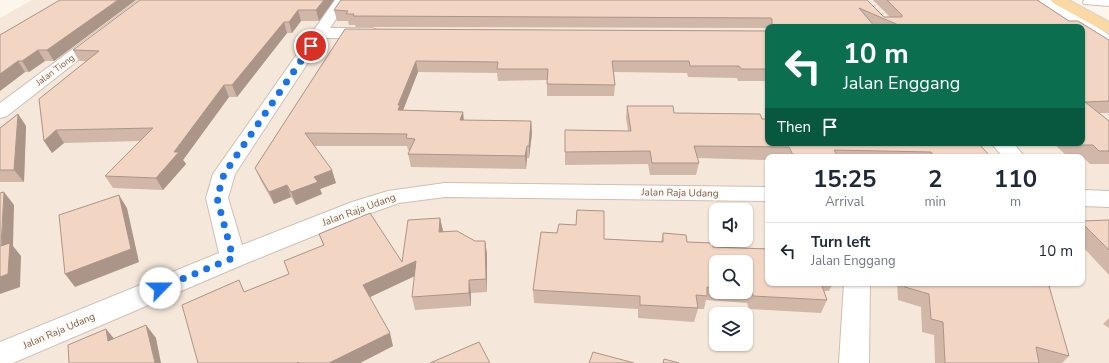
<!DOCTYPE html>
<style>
body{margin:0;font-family:"Nunito Sans",sans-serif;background:#f6f6f7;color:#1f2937;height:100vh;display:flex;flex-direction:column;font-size:15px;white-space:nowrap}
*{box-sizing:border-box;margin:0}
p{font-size:13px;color:#747a83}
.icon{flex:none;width:22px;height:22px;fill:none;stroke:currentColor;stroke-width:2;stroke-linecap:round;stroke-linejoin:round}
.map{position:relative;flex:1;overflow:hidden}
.side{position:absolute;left:765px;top:154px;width:320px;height:132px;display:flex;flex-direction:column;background:#fff;border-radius:8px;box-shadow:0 1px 3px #0004}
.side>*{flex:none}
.hud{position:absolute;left:765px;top:24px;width:320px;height:122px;border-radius:8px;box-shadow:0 1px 3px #0004;background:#0b6e4f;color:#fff;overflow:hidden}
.fabs{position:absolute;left:709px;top:203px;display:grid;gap:8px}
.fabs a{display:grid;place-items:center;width:44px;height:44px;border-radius:8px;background:#fff;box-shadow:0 1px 3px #0004;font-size:20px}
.pin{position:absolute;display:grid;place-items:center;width:34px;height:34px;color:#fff;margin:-17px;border:2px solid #fff;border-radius:50%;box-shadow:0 1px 4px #0007}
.me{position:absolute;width:44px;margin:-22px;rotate:67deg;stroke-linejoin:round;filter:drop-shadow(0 0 3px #0008)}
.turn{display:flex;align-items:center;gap:14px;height:84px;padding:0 12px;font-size:18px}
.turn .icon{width:52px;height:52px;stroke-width:2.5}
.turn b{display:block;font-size:28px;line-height:34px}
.then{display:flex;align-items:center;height:38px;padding:0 12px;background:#0003;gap:8px;font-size:15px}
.eta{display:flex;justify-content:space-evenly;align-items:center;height:68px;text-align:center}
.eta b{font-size:24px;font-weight:700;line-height:28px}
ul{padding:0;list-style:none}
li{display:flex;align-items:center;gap:12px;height:56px;padding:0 12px;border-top:1px solid #e0e1e3}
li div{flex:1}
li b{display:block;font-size:15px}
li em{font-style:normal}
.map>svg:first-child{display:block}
.residential{fill:#f5e8da;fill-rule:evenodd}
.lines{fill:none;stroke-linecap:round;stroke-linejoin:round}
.lane-casing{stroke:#d1beb0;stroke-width:2}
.street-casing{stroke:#d1beb0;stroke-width:2}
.primary-casing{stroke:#dad1cd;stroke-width:2}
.lane{fill:#fff;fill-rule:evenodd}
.street{fill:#fff;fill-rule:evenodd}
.primary{fill:#fbd9a5;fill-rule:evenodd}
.wall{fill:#d1b7a8;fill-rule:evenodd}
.shaded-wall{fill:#aa9588}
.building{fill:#f3d5c3;stroke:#aa9588}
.route{stroke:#1a73e8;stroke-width:7;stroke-dasharray:0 12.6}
.labels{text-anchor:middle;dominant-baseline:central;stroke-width:4;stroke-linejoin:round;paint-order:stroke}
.far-street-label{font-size:9px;fill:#7a5c4d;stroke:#fffaf3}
.street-label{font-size:10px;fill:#7a5c4d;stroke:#fffaf3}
</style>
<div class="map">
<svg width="1109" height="363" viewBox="0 0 1109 363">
<rect width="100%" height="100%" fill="#fdf6ec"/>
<path class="residential" d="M32,0H1030L1072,27H768V143H1082L1109,50V363H0V18ZM768,157H1082V283H768ZM716,210H746V240H716ZM716,262H746V292H716ZM716,314H746V344H716Z"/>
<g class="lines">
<g class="lane-casing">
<polygon id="lane" points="1084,0 1109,0 1109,6 1084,4 1083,2"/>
</g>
<g class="street-casing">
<g id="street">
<polygon points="139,0 155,0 7,116 0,118 0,103"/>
<polygon points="335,0 349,0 330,28 372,28 377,30 380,33 377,36 372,38 324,38 235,174 228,198 242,245 352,202 388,191 445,183 768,187 768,201 445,197 399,203 368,214 242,265 13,363 0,363 0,342 219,253 206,198 213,174"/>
<polygon points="1039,0 1056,0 1109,35 1109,47 1103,45 1082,31 1082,27 1076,27 1041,3"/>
<polygon points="991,143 1013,143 1025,157 1003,157"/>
<polygon points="1082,190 1109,191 1109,207 1082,206"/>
<polygon points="844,283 870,283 869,363 839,363"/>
</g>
</g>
<g class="primary-casing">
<polygon id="primary" points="1051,0 1069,0 1109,22 1109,33 1104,31 1053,3"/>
</g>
<use href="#lane" class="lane"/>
<use href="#street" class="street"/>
<use href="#primary" class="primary"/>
</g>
<g class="wall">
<polygon points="60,0 136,0 54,61 45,61 29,72 25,72 0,91 0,35"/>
<polygon points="140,0 334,0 319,21 301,21 292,33 287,33 237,97 229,97 183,160 186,164 163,190 113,188 105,176 140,141 64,143 52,153 44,141 85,61 79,61 73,50"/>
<polygon points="341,0 867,0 884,17 890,17 873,0 1037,0 1069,21 1078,21 1109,40 1109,113 1099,113 1109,121 1109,164 1090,164 1084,158 1082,158 1082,157 1068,157 1053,143 1082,143 1082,27 768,27 768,28 356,27 355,25 349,25 348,21 337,21 334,10"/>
<polygon points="345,29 768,31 768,81 738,81 737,78 688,77 687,73 614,72 615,85 614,96 547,96 547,80 498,81 497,73 418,72 403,110 463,112 464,120 531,121 532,133 529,158 527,158 526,169 411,167 408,154 410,151 408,150 407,146 314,146 336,183 320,189 322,194 296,205 291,197 274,204 261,181 255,168"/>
<polygon points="627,106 674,113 762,119 978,143 990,156 990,157 768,157 768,160 697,158 699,163 696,175 650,175 648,164 565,165 565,130 628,131 626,118"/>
<polygon points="18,114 26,126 24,182 0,182 0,128"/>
<path d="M577,210L604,211V239L661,242L663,233L686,235L687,242L712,243L713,247L768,249V283H833L829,291H824L827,300L821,313L749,309L747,303L706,300L704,309H698L694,322L638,318V309L534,303L533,290L541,232L557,233L559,224L576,225ZM716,262H746V292H716Z"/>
<polygon points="440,218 443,232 475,241 485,241 487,254 487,292 471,293 471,306 415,310 412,297 415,276 370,297 393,346 360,363 198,363 245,292 289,274 323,245 319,234 402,262"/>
<polygon points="1109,220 1109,275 1082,246 1082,221"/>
<polygon points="897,283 1040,283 1069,356 1062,363 935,363 934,335 922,332 921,307 898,300"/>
<polygon points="1109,318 1109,328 1103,324"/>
</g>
<g class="shaded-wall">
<polygon points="118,0 136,0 54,61 47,50"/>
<polygon points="324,0 334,0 319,21 316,10"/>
<polygon points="298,10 301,21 292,33 289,22"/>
<polygon points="284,22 287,33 237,97 232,85"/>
<polygon points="38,50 45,61 29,72 22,61"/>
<polygon points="18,61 25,72 0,91 0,74"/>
<polygon points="416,61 418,72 402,113 398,110 398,105"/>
<polygon points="224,85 229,97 183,160 186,164 163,190 156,178 174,152"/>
<polygon points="463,112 464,124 460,120"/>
<polygon points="18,114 26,126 24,182 14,170"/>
<polygon points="531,121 532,133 529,158 529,146"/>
<polygon points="56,130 64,143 52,153 44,141"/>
<polygon points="527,146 527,158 526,169 525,156"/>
<polygon points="332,170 336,183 320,189 322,194 296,205 291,192 314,177"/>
<polygon points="287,185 291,197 274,204 269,192"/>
<polygon points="4,192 14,205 13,246 21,256 20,287 0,294 0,277"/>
<polygon points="119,195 127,208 139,262 75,287 65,274"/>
<polygon points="440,218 443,231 441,245 439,232"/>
<polygon points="485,241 487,254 487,292 486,279"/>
<polygon points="416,261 419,274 368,298 363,285"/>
<polygon points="469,280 471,293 471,306 469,293"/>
<polygon points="146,325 156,338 161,363 155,363"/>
<polygon points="106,329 117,342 108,341"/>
<polygon points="390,333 393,346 360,363 329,363"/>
</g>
<g class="building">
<polygon points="60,0 118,0 47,50 38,50 22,61 18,61 0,74 0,35"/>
<polygon points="140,0 324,0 316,10 298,10 289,22 284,22 232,85 224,85 174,152 179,152 156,178 105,176 153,128 56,130 44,141 39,99 99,51 73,50"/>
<polygon points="341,0 867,0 884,17 902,17 902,15 887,0 1037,0 1069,21 1078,21 1109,40 1109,101 1085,102 1109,121 1109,151 1099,151 1093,145 1077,145 1075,143 1082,143 1082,27 903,27 859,8 875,27 772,27 772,19 771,18 353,16 354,14 346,14 348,11 334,10"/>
<polygon points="345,29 768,31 768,69 741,69 739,66 690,66 689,61 612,61 615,85 547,84 548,69 497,69 498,62 416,61 398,105 400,105 398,110 463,112 460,120 531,121 529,146 527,146 525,156 408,154 415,139 406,138 407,134 305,133 332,170 314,177 318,182 291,192 287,185 269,192 255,168"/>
<polygon points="627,106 673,106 674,113 760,114 762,119 768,119 768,143 978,143 990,156 934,156 931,152 834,150 838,157 794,157 789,147 694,146 699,163 652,163 650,151 565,152 565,130 631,131"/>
<polygon points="18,114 14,170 0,170 0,128"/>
<polygon points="4,192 1,246 10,243 8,274 0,277 0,193"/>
<polygon points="119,195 131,249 65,274 59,215"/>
<polygon points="577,210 604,211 604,239 663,242 663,233 686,235 687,242 712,243 713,247 768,249 768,283 821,283 827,300 753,296 752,290 746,289 746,262 716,262 716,288 707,287 707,296 696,295 698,308 640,305 640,296 533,290 541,232 557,233 559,224 576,225"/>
<polygon points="370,213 402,262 408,220 440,218 439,232 457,231 475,241 485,241 486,279 469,280 469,293 412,297 416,261 363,285 390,333 329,363 299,363 298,362 297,363 198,363 182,305 239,280 244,292 289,274 284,261 324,245 319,234"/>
<polygon points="1109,220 1109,250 1082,223 1082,221"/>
<polygon points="905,283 1040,283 1040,284 1049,286 1069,356 1036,347 1039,363 945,363 943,322 931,319 929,294 905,287"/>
<polygon points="146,325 155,363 69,363 68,345 106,329 108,341"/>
<polygon points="479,342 490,363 430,363"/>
<polygon points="593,352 634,363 589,363"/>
<polygon points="664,359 679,363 663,363"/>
</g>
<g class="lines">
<polyline class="route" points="160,288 233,258 217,198 224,174 311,46"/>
</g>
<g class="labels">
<g class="far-street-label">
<text transform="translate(55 70) rotate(-37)">Jalan Tiong</text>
</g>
<g class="street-label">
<text transform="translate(680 193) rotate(1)">Jalan Raja Udang</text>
<text transform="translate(359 210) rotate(-20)">Jalan Raja Udang</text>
<text transform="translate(59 331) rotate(-23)">Jalan Raja Udang</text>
</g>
</g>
</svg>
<div class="fabs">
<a><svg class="icon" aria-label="sound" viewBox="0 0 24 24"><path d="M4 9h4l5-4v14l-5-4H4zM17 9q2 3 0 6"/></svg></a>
<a><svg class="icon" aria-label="search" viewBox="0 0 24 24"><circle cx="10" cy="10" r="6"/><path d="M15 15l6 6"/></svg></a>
<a><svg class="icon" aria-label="layers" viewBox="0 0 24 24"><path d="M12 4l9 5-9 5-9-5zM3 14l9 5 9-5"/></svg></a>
</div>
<div class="pin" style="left:311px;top:46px;background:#d93025"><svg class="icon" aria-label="arrive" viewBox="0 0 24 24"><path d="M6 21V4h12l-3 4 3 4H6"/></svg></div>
<svg class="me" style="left:160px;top:288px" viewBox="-20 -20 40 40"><circle r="19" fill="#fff"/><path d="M0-13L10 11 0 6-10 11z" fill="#1a73e8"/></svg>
<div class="hud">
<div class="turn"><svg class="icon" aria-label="left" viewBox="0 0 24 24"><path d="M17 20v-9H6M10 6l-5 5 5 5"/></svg><div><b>10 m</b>Jalan Enggang</div></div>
<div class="then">Then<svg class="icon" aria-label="arrive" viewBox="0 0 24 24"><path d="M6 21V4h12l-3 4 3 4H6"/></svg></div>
</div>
<section class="side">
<div class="eta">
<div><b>15:25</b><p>Arrival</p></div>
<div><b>2</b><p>min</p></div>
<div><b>110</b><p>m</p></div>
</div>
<ul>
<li><svg class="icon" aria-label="left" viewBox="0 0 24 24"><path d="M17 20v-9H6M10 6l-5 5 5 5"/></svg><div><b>Turn left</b><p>Jalan Enggang</p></div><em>10 m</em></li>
</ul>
</section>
</div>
